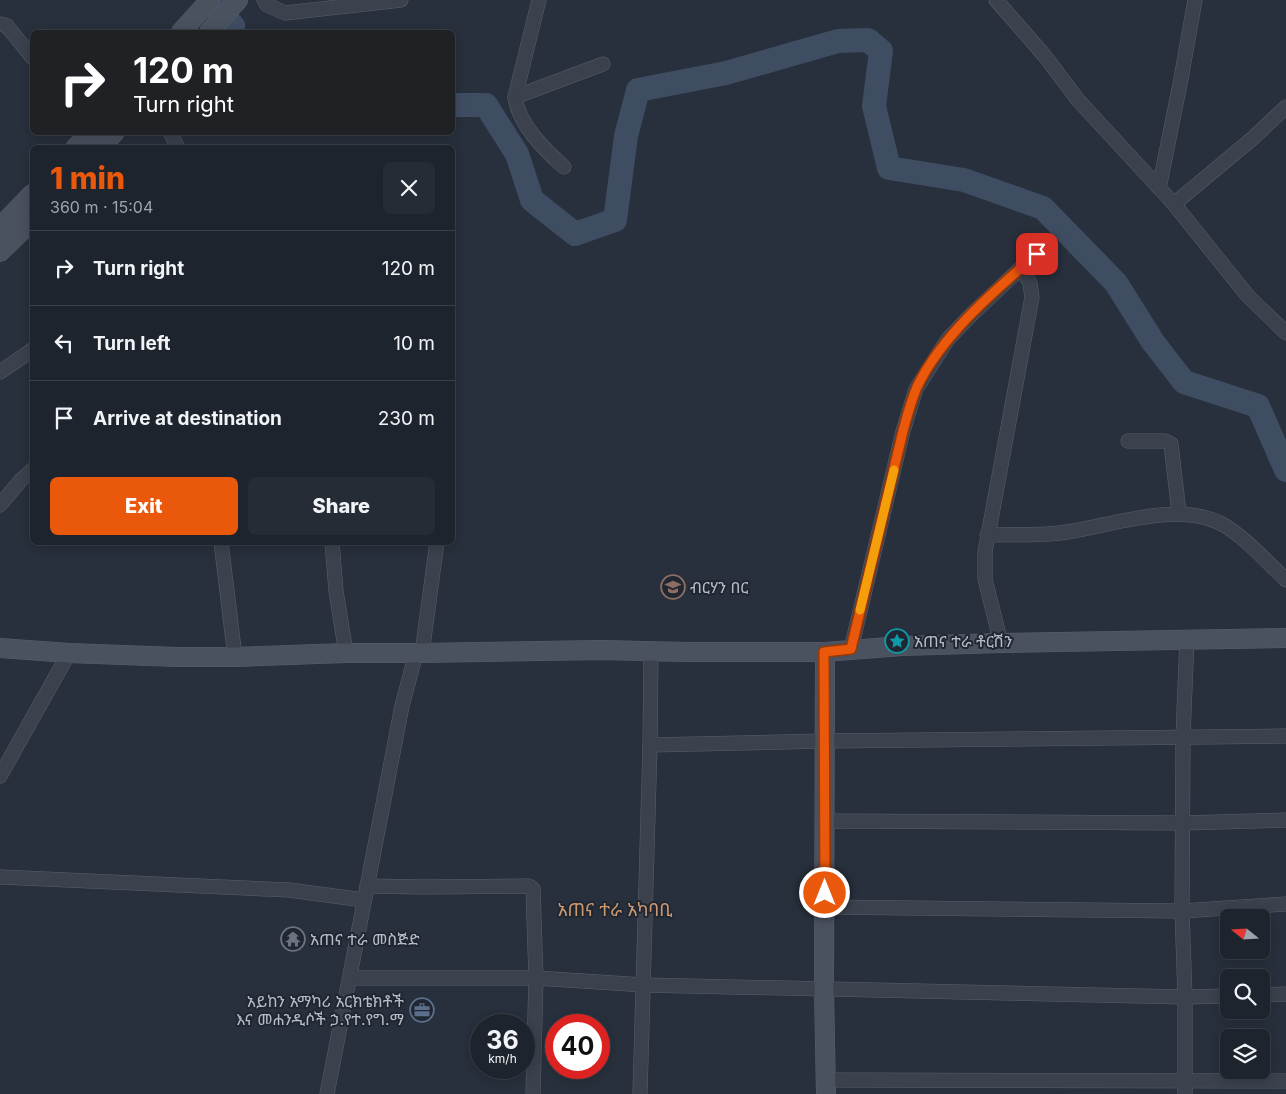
<!DOCTYPE html>
<meta charset="utf-8">
<style>
body{margin:0;font-family:Inter,"Noto Sans Ethiopic",sans-serif;background:#252c35;color:#f1f3f6;height:100vh;display:flex;flex-direction:column;font-size:19px;white-space:nowrap}
*{box-sizing:border-box;margin:0}
p{font-size:16px;color:#a0a4aa}
.icon{flex:none;width:28px;height:28px;fill:none;stroke:currentColor;stroke-width:2;stroke-linecap:round;stroke-linejoin:round}
.map{position:relative;flex:1;overflow:hidden}
.drawer{position:absolute;left:30px;top:145px;width:425px;height:400px;display:flex;flex-direction:column;background:#1d242d;border-radius:8px;box-shadow:0 2px 12px #0003,0 0 0 1px #3b4149}
.drawer>*{flex:none}
.hud{position:absolute;left:30px;top:30px;width:425px;height:105px;border-radius:8px;box-shadow:0 2px 12px #0003,0 0 0 1px #3b4149;background:#202124;color:#fff;overflow:hidden}
.needle{width:32px;rotate:288deg}
.tools{position:absolute;left:1220px;top:909px;display:grid;gap:10px}
.tools a{display:grid;place-items:center;width:50px;height:50px;border-radius:8px;background:#1d242d;box-shadow:0 2px 12px #0003,0 0 0 1px #3b4149;font-size:25px}
.speed{position:absolute;left:470px;top:1014px;display:flex;gap:10px;font-size:25px;font-weight:700;text-align:center}
.speed>*{display:grid;place-content:center;width:65px;height:65px;border-radius:50%;background:#1d242d;box-shadow:0 2px 12px #0003,0 0 0 1px #3b4149;line-height:1}
.speed small{font-size:12px;font-weight:400}
.speed .limit{border:8px solid #d22;background:#fff;color:#111}
.pin{position:absolute;display:grid;place-items:center;width:42px;height:42px;color:#fff;margin:-21px;border-radius:10px;box-shadow:0 2px 8px #0006}
.me{position:absolute;width:55px;margin:-28px;rotate:0deg;stroke-linejoin:round;filter:drop-shadow(0 0 4px #0008)}
.turn{display:flex;align-items:center;gap:18px;height:105px;padding:0 20px;font-size:22px}
.turn .icon{width:65px;height:65px;stroke-width:2.5}
.turn b{display:block;font-size:35px;line-height:42px}
.round{display:grid;place-items:center;flex:none;width:52px;height:52px;border-radius:8px;background:#252c35}
.head{display:flex;align-items:center;justify-content:space-between;height:85px;padding:0 20px}
h1{font-size:30px;font-weight:800;line-height:38px;color:#ea580c}
.button{display:flex;gap:10px;margin-top:auto;padding:10px 20px}
.button a{flex:1;height:58px;border-radius:8px;background:#ea580c;color:#fff;font-size:20px;font-weight:800;line-height:58px;text-align:center}
.button a+a{background:#252c35;color:#f1f3f6}
ul{padding:0;list-style:none}
li{display:flex;align-items:center;gap:15px;height:75px;padding:0 20px;border-top:1px solid #3b4149}
li div{flex:1}
li b{display:block;font-size:19px}
li em{font-style:normal}
.map>svg:first-child{display:block}
.lines{fill:none;stroke-linecap:round;stroke-linejoin:round}
.river{stroke:#3f4d63;stroke-width:24}
.street-casing{stroke:#59606b;stroke-width:15}
.secondary-casing{stroke:#59606b;stroke-width:20}
.street{stroke:#3b424d;stroke-width:14}
.secondary{stroke:#4a515f;stroke-width:19}
.route-casing{stroke:#983908;stroke-width:12}
.route{stroke:#ea580c;stroke-width:9}
.slow{stroke:#f59e0b;stroke-width:9}
.labels{text-anchor:middle;dominant-baseline:central;stroke-width:4;stroke-linejoin:round;paint-order:stroke}
.poi-label{font-size:16px;fill:#b7bdc8;stroke:#202732;text-anchor:start}
.neighbourhood-label{font-size:18px;fill:#ca9970;stroke:#202732}
</style>
<div class="map">
<svg width="1286" height="1094" viewBox="0 0 1286 1094">
<rect width="100%" height="100%" fill="#27303c"/>
<g class="lines">
<g class="river">
<polyline points="209,0 233,26 230,32"/>
<polyline points="452,105 486,105 517,154 532,200 575,234 615,220 626,136 638,90 726,73 838,41 868,40 881,51 874,106 889,168 964,180 1043,208 1116,283 1153,342 1184,382 1258,406 1286,470"/>
</g>
<g class="street-casing">
<g id="street">
<polyline points="264,0 267,5 285,13 401,0"/>
<path d="M539,0L515,97C519,125 544,149 564,167"/>
<polyline points="996,0 1044,55 1078,100 1174,204 1247,295 1286,333"/>
<polyline points="0,24 7,26 32,57"/>
<polyline points="515,97 603,64"/>
<polyline points="170,132 178,148"/>
<polyline points="1159,188 1181,79 1195,0"/>
<polyline points="1174,204 1253,138 1286,107"/>
<polyline points="0,372 32,350"/>
<polyline points="1128,441 1165,441 1171,444 1179,513"/>
<polyline points="0,505 21,480 32,470"/>
<path d="M987,535C1011,534 1036,536 1060,533C1107,527 1175,501 1220,523C1242,534 1268,563 1286,580"/>
<polyline points="221,542 235,657"/>
<polyline points="332,542 336,591 346,653"/>
<polyline points="1001,643 985,579 985,552 1032,297 1030,283 1021,268 1037,254"/>
<polyline points="851,649 903,431 916,389 948,339 971,315 1021,268"/>
<polyline points="422,653 437,542"/>
<polyline points="650,745 825,741 1286,736"/>
<polyline points="0,776 69,653"/>
<polyline points="825,821 1183,823 1286,820"/>
<polyline points="0,877 289,890 364,900"/>
<polyline points="367,886 423,887 529,886 533,889 536,978 533,1094"/>
<polyline points="825,907 1182,911 1286,904"/>
<polyline points="350,978 536,978 644,985 1185,997 1229,996"/>
<polyline points="1261,995 1286,994"/>
<polyline points="827,1080 1286,1081"/>
<polyline points="327,1094 402,706 416,653"/>
<polyline points="640,1094 650,745 651,651"/>
<polyline points="1185,1094 1185,997 1182,911 1183,736 1187,639"/>
</g>
</g>
<g class="secondary-casing">
<g id="secondary">
<polyline points="181,32 210,0"/>
<polyline points="209,32 238,0"/>
<polyline points="75,148 90,132"/>
<polyline points="101,148 115,132"/>
<polyline points="0,227 32,194"/>
<polyline points="0,252 32,221"/>
<polyline points="0,648 69,653 177,657 235,657 346,653 422,653 602,650 686,652 825,652 902,646 1001,643 1286,638"/>
<polyline points="825,652 824,990 826,1094"/>
</g>
</g>
<use href="#street" class="street"/>
<use href="#secondary" class="secondary"/>
</g>
<g class="lines">
<g class="route-casing">
<path id="route" d="M825,893L824,652L851,649L903,431C907,416 911,401 917,387C942,335 994,291 1037,254"/>
</g>
<use href="#route" class="route"/>
<polyline class="slow" points="860,610 894,470"/>
</g>
<defs>
<g id="school-ring" transform="scale(1.25)"><circle r="9.5" fill="#202732" stroke="#8d6e63" stroke-width="1.5"/><path d="M0-5L7-2L0 1L-7-2ZM-4 1L0 2.5L4 1V4Q0 6-4 4Z" fill="#8d6e63"/></g>
<g id="sight-ring" transform="scale(1.25)"><circle r="9.5" fill="#202732" stroke="#0f9aa8" stroke-width="1.5"/><path d="M0-6L1.8-2.2L6-1.7L2.9 1.2L3.7 5.4L0 3.3L-3.7 5.4L-2.9 1.2L-6-1.7L-1.8-2.2Z" fill="#0f9aa8"/></g>
<g id="temple-ring" transform="scale(1.25)"><circle r="9.5" fill="#202732" stroke="#6b7280" stroke-width="1.5"/><path d="M0-6L5-2H3V0L6.5 2.5H4V6H1.5V3h-3V6H-4V2.5H-6.5L-3 0V-2H-5Z" fill="#6b7280"/></g>
<g id="office-ring" transform="scale(1.25)"><circle r="9.5" fill="#202732" stroke="#5c6f8a" stroke-width="1.5"/><path d="M-6-3h4V-5.5h4V-3h4V5H-6ZM-1-4.5V-3h2v-1.5ZM-6 0V1H6V0Z" fill="#5c6f8a"/></g>
</defs>
<g fill-rule="evenodd">
<use href="#school-ring" x="673" y="587"/>
<use href="#sight-ring" x="897" y="641"/>
<use href="#temple-ring" x="293" y="939"/>
<use href="#office-ring" x="422" y="1010"/>
</g>
<g class="labels">
<g class="poi-label">
<text x="690" y="587">ብርሃን በር</text>
<text x="914" y="641">አጠና ተራ ቶርሽን</text>
<text x="310" y="939">አጠና ተራ መስጅድ</text>
<text x="404" y="1001" text-anchor="end">አይከን አማካሪ አርክቴክቶች<tspan x="404" dy="18">እና መሐንዲሶች ኃ.የተ.የግ.ማ</tspan></text>
</g>
<g class="neighbourhood-label">
<text x="615" y="909">አጠና ተራ አካባቢ</text>
</g>
</g>
</svg>
<div class="tools">
<a><svg class="needle" viewBox="-14 -14 28 28"><path d="M0-13l5 13h-10z" fill="#e53935"/><path d="M0 13l5-13h-10z" fill="#a0a4aa"/></svg></a>
<a><svg class="icon" aria-label="search" viewBox="0 0 24 24"><circle cx="10" cy="10" r="6"/><path d="M15 15l6 6"/></svg></a>
<a><svg class="icon" aria-label="layers" viewBox="0 0 24 24"><path d="M12 4l9 5-9 5-9-5zM3 14l9 5 9-5"/></svg></a>
</div>
<div class="speed"><div>36<small>km/h</small></div><div class="limit">40</div></div>
<div class="pin" style="left:1037px;top:254px;background:#d93025"><svg class="icon" aria-label="arrive" viewBox="0 0 24 24"><path d="M6 21V4h12l-3 4 3 4H6"/></svg></div>
<svg class="me" style="left:825px;top:893px" viewBox="-20 -20 40 40"><circle r="17" fill="#ea580c" stroke="#fff" stroke-width="3"/><path d="M0-11L8 9 0 5-8 9z" fill="#fff"/></svg>
<div class="hud">
<div class="turn"><svg class="icon" aria-label="right" viewBox="0 0 24 24"><path d="M7 20v-9h11M14 6l5 5-5 5"/></svg><div><b>120 m</b>Turn right</div></div>
</div>
<section class="drawer">
<div class="head"><div><h1>1 min</h1><p>360 m · 15:04</p></div><a class="round"><svg class="icon" aria-label="close" viewBox="0 0 24 24"><path d="M6 6l12 12M18 6L6 18"/></svg></a></div>
<ul>
<li><svg class="icon" aria-label="right" viewBox="0 0 24 24"><path d="M7 20v-9h11M14 6l5 5-5 5"/></svg><div><b>Turn right</b></div><em>120 m</em></li>
<li><svg class="icon" aria-label="left" viewBox="0 0 24 24"><path d="M17 20v-9H6M10 6l-5 5 5 5"/></svg><div><b>Turn left</b></div><em>10 m</em></li>
<li><svg class="icon" aria-label="arrive" viewBox="0 0 24 24"><path d="M6 21V4h12l-3 4 3 4H6"/></svg><div><b>Arrive at destination</b></div><em>230 m</em></li>
</ul>
<div class="button"><a>Exit</a><a>Share</a></div>
</section>
</div>
